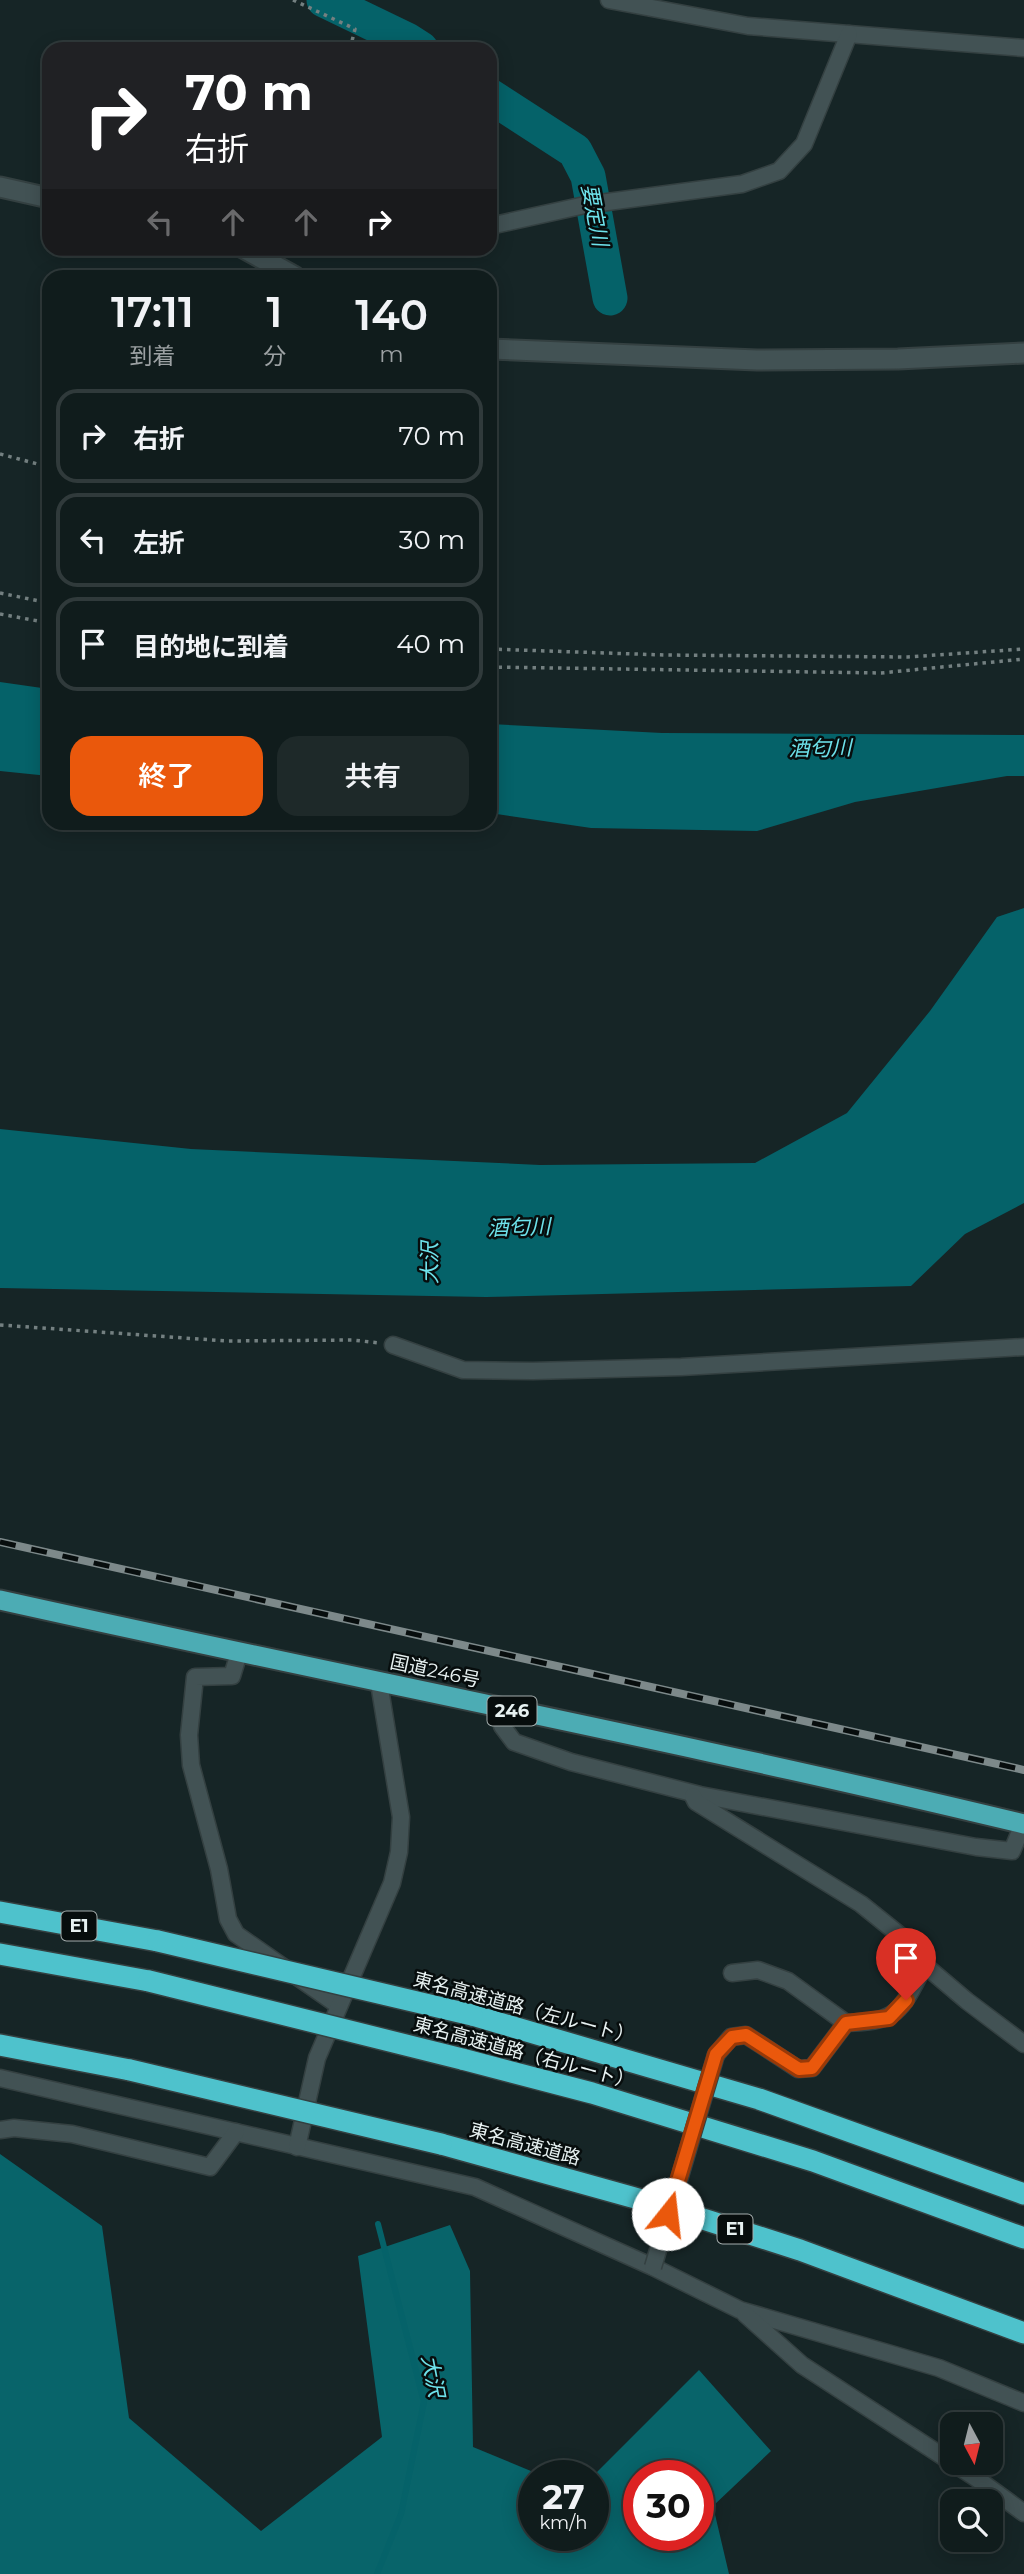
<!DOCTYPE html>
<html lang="ja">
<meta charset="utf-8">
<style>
body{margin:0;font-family:Montserrat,"Noto Sans JP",sans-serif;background:#1e2929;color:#f1f3f6;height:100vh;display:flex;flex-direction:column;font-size:26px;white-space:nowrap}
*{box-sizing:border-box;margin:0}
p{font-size:23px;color:#9ca1a3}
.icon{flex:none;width:38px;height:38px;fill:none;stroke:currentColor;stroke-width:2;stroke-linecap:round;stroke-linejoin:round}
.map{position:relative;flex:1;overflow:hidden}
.side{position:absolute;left:42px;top:270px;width:455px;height:560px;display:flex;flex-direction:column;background:#101c1c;border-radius:21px;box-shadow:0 4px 18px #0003,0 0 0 2px #303a3b}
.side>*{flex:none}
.hud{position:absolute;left:42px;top:42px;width:455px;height:214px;border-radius:21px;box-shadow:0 4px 18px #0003,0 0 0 2px #303a3b;background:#202124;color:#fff;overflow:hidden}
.needle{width:46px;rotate:173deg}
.fabs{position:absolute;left:940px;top:2412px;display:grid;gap:14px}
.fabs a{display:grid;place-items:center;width:63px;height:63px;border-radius:14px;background:#101c1c;box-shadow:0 4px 18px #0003,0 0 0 2px #303a3b;font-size:35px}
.speed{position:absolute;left:518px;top:2460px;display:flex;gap:14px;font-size:35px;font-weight:700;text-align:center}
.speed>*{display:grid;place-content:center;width:91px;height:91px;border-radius:50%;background:#101c1c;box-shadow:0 4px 18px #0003,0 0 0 2px #303a3b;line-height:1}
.speed small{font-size:18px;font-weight:400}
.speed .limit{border:10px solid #d22;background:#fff;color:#111}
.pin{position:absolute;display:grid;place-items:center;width:60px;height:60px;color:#fff;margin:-72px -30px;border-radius:50% 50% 50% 0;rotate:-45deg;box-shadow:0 0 7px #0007}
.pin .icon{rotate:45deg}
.me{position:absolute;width:77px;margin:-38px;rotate:16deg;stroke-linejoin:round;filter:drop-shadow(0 0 5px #0008)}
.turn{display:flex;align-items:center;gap:24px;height:147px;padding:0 28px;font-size:32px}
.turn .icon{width:91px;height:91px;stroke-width:2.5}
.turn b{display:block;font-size:49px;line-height:60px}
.lanes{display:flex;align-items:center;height:66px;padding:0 28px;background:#0003;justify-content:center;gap:35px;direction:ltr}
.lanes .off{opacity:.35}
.eta{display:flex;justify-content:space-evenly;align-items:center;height:119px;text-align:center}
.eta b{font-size:42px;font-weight:600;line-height:49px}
.action{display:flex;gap:14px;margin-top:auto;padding:14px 28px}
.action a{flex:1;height:80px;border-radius:21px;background:#ea580c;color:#fff;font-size:28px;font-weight:600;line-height:80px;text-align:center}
.action a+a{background:#1e2929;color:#f1f3f6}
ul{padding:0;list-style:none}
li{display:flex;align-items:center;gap:21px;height:94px;margin:0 14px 10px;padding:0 14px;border:4px solid #303a3b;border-radius:21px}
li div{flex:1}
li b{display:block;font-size:26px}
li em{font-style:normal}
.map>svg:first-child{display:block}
.forest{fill:#08646a;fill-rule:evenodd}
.water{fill:#056269}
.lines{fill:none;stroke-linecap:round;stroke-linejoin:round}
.stream{stroke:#056269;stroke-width:6}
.river{stroke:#056269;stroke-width:35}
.minor-casing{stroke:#344041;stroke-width:19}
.tertiary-casing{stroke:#344041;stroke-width:23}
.trunk-casing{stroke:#344041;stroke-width:23}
.motorway-casing{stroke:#344041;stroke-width:24}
.path{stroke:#748081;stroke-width:3.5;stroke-dasharray:3.5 5;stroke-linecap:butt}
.minor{stroke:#425254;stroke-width:16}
.tertiary{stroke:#425254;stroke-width:19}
.trunk{stroke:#4cacb4;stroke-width:19}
.motorway{stroke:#4ec2cc;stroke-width:21}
.rail-casing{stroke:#7d898a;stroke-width:8}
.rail{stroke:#070d0d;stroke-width:5;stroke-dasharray:16;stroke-linecap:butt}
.minor-bridge-casing{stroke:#344041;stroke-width:19;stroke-linecap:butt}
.motorway-bridge-casing{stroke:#344041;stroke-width:24;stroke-linecap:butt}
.minor-bridge{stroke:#425254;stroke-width:16}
.motorway-bridge{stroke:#4ec2cc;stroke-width:21}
.route-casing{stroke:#983908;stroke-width:18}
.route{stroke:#ea580c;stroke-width:12}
.labels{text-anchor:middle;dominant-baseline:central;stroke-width:5;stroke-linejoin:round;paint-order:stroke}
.shield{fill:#070d0d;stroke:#a4adad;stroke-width:2}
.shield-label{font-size:18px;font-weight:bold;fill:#e7f1f1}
.street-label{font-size:19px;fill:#e7f1f1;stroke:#070d0d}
.water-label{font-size:21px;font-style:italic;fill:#6ee3ec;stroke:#070d0d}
</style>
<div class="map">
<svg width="1024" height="2574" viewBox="0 0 1024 2574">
<rect width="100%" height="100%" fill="#162526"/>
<path class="forest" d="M0,2154L102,2226L129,2418L261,2531L382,2437L358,2256L450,2225L470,2271L473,2447L543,2476H534V2536H593V2476L699,2370L771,2451L713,2506L729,2574H0ZM639,2476H698V2536H639Z"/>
<g class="water">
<polygon points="0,682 49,689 49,776 0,771"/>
<polygon points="490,724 662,733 1024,735 1024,776 1007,776 855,802 757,831 591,828 490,813"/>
<polygon points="1024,908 1024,1203 965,1234 911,1286 486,1297 0,1288 0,1129 191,1149 540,1165 755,1163 847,1113 930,1011 997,917"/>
</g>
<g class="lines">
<polyline class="stream" points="377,2574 401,2514 424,2402 378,2224"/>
<g class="river">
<polyline points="324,0 407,40 421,49"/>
<polyline points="490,96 575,151 588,176 610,298"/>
</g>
<g class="minor-casing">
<g id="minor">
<polyline points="609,0 748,26 1024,48"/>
<polyline points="490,226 585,205 742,184 779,171 804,144 849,34"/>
<polyline points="393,1345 463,1370 533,1371 681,1367 1024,1347"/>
<polyline points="239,1653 232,1676 195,1677 189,1735 191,1765 219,1869 228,1919 236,1934 339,2006"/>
<polyline points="504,1709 502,1726 514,1742 571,1762 700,1795 976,1847 1012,1851 1023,1824"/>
<path d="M693,1796L696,1802L861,1904L907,1941L919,1976C898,2017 892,2021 846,2023L788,1981L758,1970L732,1973"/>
<polyline points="915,1965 928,1968 967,2001 1024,2044"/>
<polyline points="716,2055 731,2037 746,2035 798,2069 812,2068 846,2023"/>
<polyline points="0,2078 475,2187 653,2267 740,2310 939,2368 1024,2403"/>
<polyline points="0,2130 14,2128 72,2134 210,2167 236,2132"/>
<polyline points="297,2147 317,2058 392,1883 399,1852 401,1817 379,1683"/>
<polyline points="745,2314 802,2365 976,2478 1024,2513"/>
</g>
</g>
<g class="tertiary-casing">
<g id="tertiary">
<polyline points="0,187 49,198"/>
<polyline points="243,248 294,276"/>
<polyline points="490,349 757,360 898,359 1024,353"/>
</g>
</g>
<g class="trunk-casing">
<path id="trunk" d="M0,1600C341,1676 684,1742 1024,1824"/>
</g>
<g class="motorway-casing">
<g id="motorway">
<polyline points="0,1912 158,1941"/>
<polyline points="0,1954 149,1981"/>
<polyline points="472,2015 759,2099 1024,2194"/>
<polyline points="0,2045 130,2070"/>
<polyline points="462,2059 592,2093 813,2161 1024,2238"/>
<polyline points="441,2144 653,2203 800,2250 1024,2333"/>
</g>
</g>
<g class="path">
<polyline points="293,0 355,29 350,49"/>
<polyline points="0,454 49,467"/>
<polyline points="0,593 49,603"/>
<polyline points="0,614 49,623"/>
<polyline points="490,649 664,655 908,657 1024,649"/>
<polyline points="490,667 881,673 1024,659"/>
<polyline points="0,1325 227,1341 353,1340 379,1343"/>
</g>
<use href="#minor" class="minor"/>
<use href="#tertiary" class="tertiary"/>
<use href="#trunk" class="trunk"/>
<use href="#motorway" class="motorway"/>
<g class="rail-casing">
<polyline id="rail" points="0,1542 1024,1770"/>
</g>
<use href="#rail" class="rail"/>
<g class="minor-bridge-casing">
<polyline id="minor-bridge" points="653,2267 716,2055"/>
</g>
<g class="motorway-bridge-casing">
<g id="motorway-bridge">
<polyline points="158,1941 472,2015"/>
<polyline points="149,1981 462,2059"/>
<polyline points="130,2070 441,2144"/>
</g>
</g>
<use href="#minor-bridge" class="minor-bridge"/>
<use href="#motorway-bridge" class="motorway-bridge"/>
</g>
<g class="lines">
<g class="route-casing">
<polyline id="route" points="668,2214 716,2054 732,2037 746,2035 799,2069 812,2068 846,2023 889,2018 906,2000"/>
</g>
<use href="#route" class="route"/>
</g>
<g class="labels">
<g class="shield">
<rect x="487.5" y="1696.5" width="49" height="29" rx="5"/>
<rect x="61.5" y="1911.5" width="35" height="29" rx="5"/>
<rect x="717.5" y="2214.5" width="35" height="29" rx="5"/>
</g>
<g class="shield-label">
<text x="512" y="1711">246</text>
<text x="79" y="1926">E1</text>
<text x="735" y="2229">E1</text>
</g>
<g class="street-label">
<text transform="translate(435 1671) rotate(12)">国道246号</text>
<text transform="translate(524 2008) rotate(15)">東名高速道路（左ルート）</text>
<text transform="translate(524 2053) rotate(15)">東名高速道路（右ルート）</text>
<text transform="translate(525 2144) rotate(15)">東名高速道路</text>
</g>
<g class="water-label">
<text transform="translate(595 215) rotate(79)">要定川</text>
<text transform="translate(820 748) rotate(-1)">酒匂川</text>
<text transform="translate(519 1227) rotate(-2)">酒匂川</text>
<text transform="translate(429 1263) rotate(-90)">大沢</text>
<text transform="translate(433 2376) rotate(79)">大沢</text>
</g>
</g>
</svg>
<div class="fabs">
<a><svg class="needle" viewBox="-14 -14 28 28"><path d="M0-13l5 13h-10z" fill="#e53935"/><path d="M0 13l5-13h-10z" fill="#9ca1a3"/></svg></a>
<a><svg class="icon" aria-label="search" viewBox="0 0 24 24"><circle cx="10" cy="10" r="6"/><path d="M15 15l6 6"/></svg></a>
</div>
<div class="speed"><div>27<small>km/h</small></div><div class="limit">30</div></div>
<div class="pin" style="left:906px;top:2000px;background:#d93025"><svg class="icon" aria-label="arrive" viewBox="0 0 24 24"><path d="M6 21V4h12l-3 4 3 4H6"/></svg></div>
<svg class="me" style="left:668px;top:2214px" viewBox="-20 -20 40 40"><circle r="19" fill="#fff"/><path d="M0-13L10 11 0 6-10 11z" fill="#ea580c"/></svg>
<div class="hud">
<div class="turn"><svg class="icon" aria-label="right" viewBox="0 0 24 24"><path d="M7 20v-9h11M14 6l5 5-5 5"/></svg><div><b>70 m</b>右折</div></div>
<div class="lanes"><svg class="icon off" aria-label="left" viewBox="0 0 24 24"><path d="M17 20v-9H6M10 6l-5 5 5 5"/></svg><svg class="icon off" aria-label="ahead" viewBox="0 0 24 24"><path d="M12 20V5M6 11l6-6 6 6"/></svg><svg class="icon off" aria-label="ahead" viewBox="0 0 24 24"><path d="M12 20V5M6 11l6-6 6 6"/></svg><svg class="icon" aria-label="right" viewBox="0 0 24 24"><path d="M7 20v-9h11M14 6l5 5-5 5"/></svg></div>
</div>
<section class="side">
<div class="eta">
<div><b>17:11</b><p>到着</p></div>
<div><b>1</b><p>分</p></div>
<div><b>140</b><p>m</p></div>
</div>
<ul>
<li><svg class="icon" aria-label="right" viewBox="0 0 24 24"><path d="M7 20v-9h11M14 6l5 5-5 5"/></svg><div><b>右折</b></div><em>70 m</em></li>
<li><svg class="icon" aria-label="left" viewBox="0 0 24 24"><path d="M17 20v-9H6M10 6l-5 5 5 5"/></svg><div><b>左折</b></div><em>30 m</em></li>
<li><svg class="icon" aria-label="arrive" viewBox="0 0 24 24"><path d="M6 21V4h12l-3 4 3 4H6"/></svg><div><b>目的地に到着</b></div><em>40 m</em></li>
</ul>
<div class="action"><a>終了</a><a>共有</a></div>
</section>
</div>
